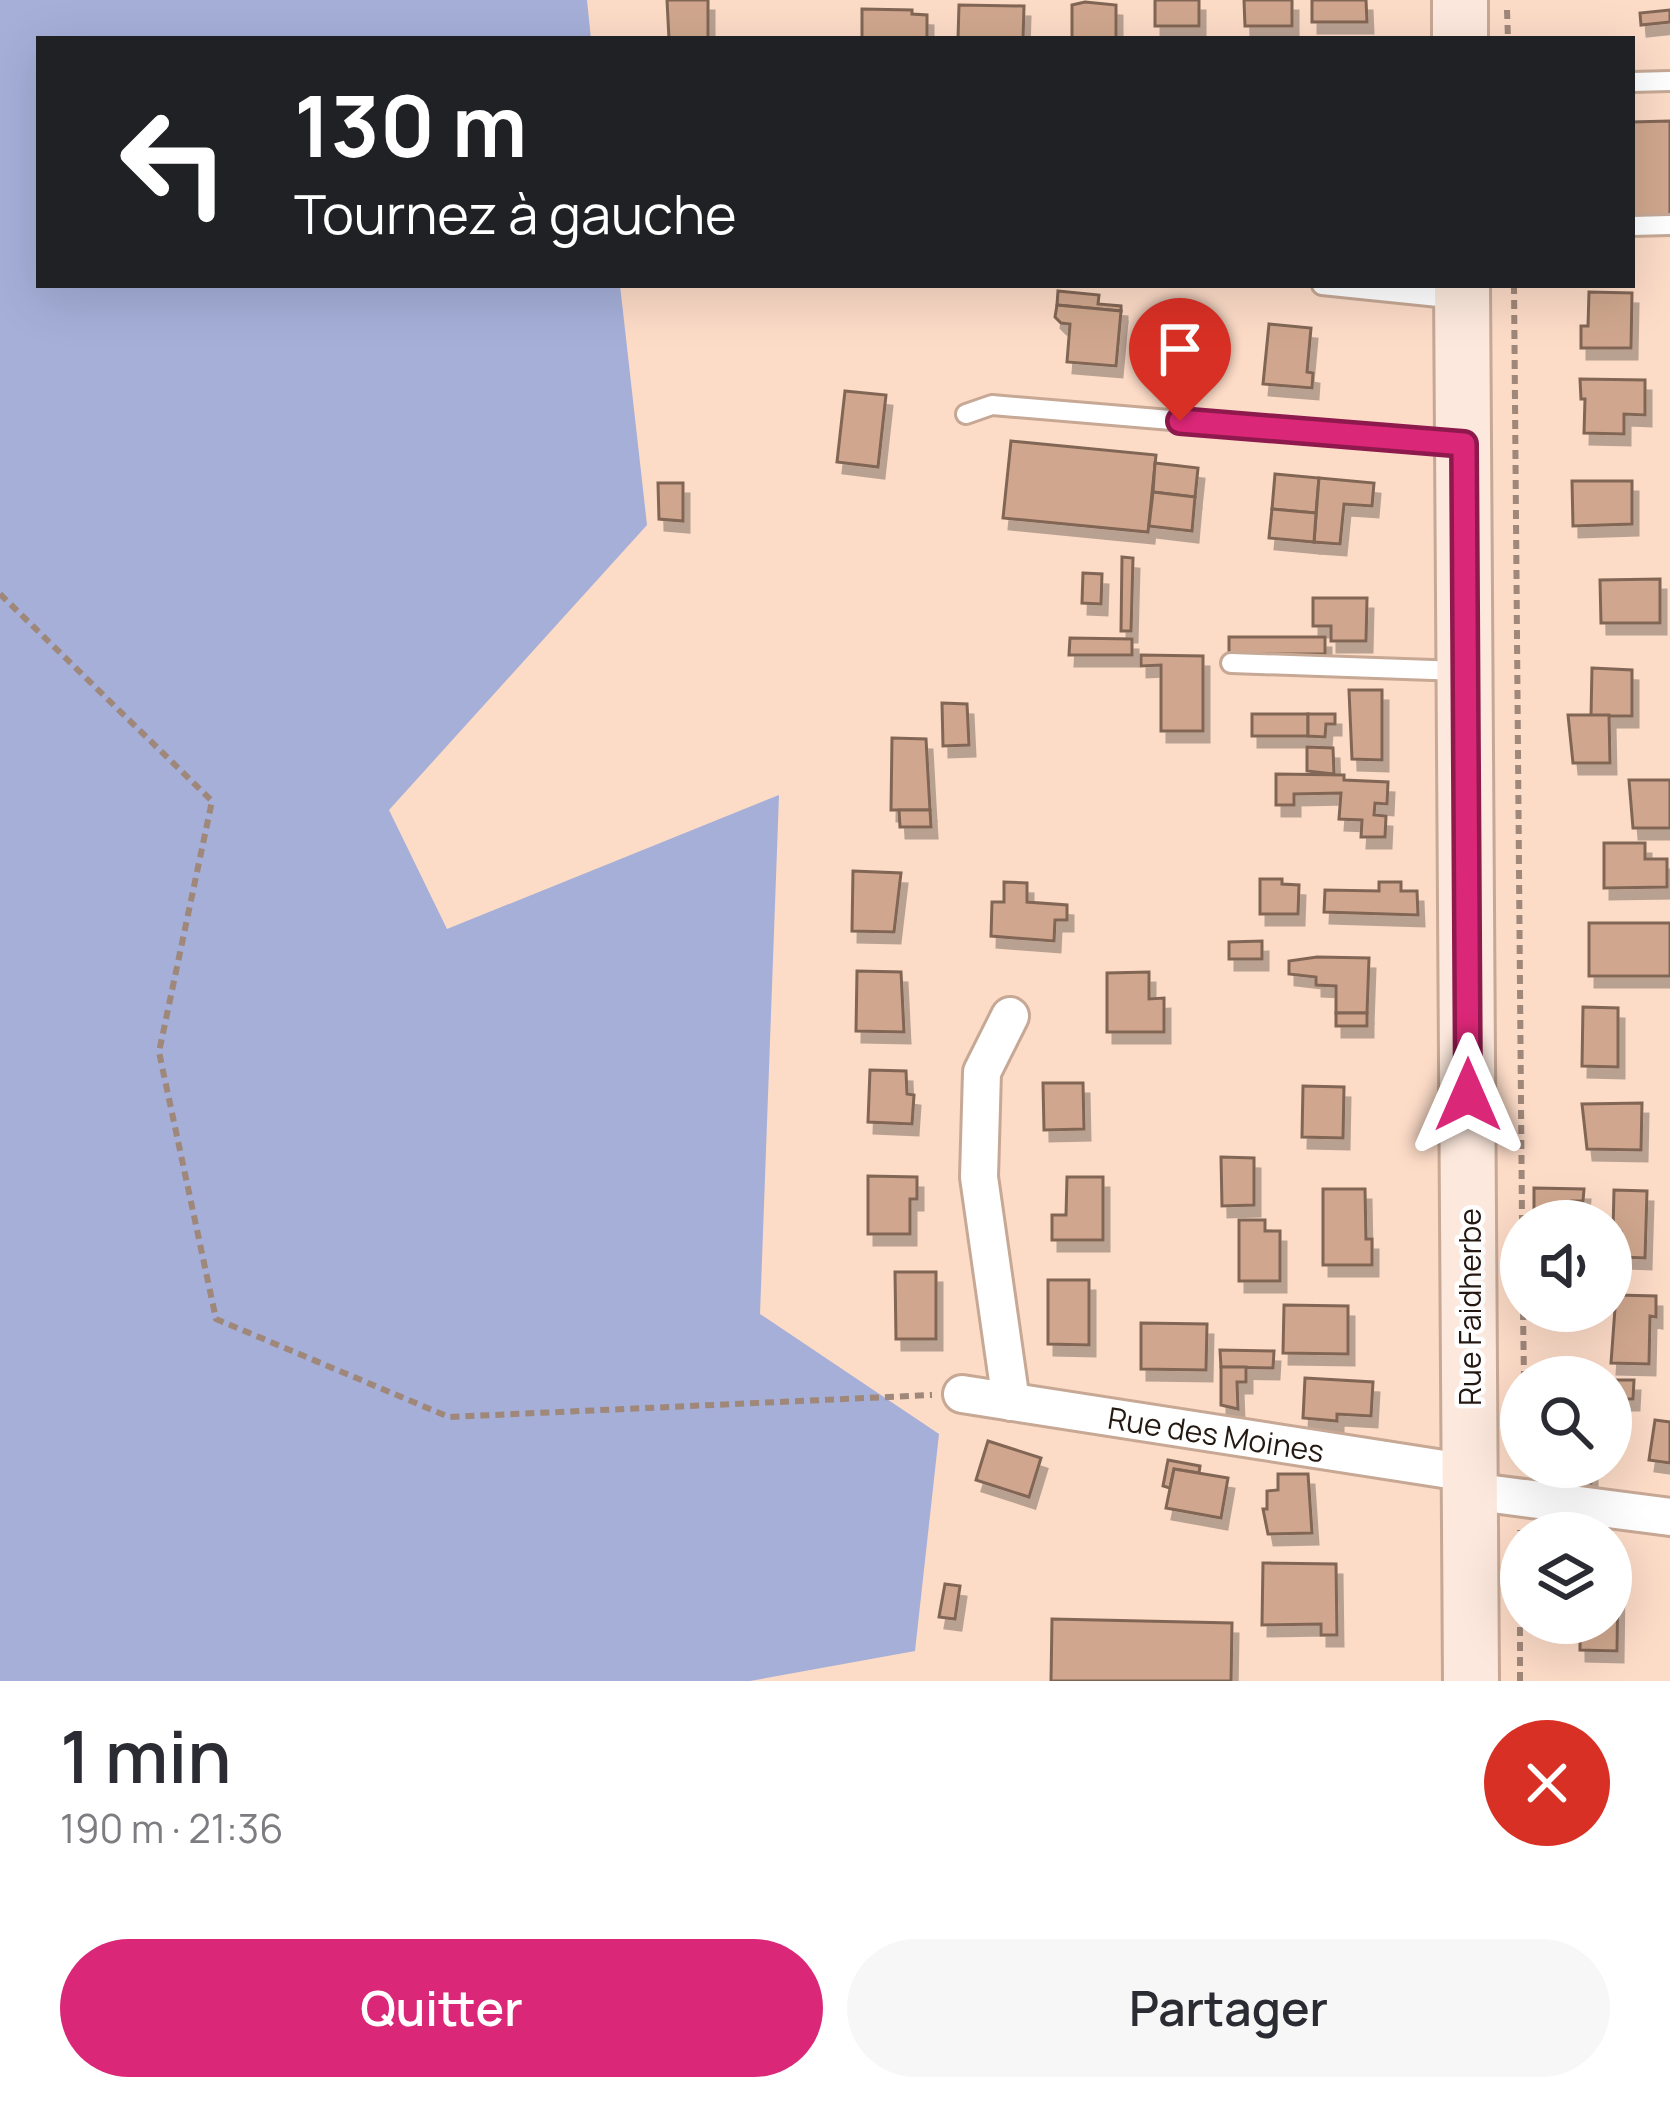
<!DOCTYPE html>
<html lang="fr">
<meta charset="utf-8">
<style>
body{margin:0;font-family:Manrope,sans-serif;background:#f7f7f7;color:#2b2b33;height:100vh;display:flex;flex-direction:column;font-size:45px;white-space:nowrap}
*{box-sizing:border-box;margin:0}
p{font-size:39px;color:#7c7c81}
.icon{flex:none;width:66px;height:66px;fill:none;stroke:currentColor;stroke-width:2;stroke-linecap:round;stroke-linejoin:round}
.map{position:relative;height:1681px;overflow:hidden}
.panel{display:flex;flex-direction:column;background:#fff;flex:1}
.panel>*{flex:none}
.top-card{position:absolute;left:36px;top:36px;width:1599px;height:252px;border-radius:0px;box-shadow:0 12px 48px #0002;background:#202124;color:#fff;overflow:hidden}
.fabs{position:absolute;left:1500px;top:1200px;display:grid;gap:24px}
.fabs a{display:grid;place-items:center;width:132px;height:132px;border-radius:50%;background:#fff;box-shadow:0 12px 48px #0002;font-size:60px}
.pin{position:absolute;display:grid;place-items:center;width:102px;height:102px;color:#fff;margin:-123px -51px;border-radius:50% 50% 50% 0;rotate:-45deg;box-shadow:0 0 12px #0007}
.pin .icon{rotate:45deg}
.me{position:absolute;width:132px;margin:-66px;rotate:0deg;stroke-linejoin:round;filter:drop-shadow(0 0 9px #0008)}
.turn{display:flex;align-items:center;gap:42px;height:252px;padding:0 60px;font-size:54px}
.turn .icon{width:156px;height:156px;stroke-width:2.5}
.turn b{display:block;font-size:84px;line-height:102px}
.round{display:grid;place-items:center;flex:none;width:126px;height:126px;border-radius:63px;background:#f7f7f7}
.overview{display:flex;align-items:center;justify-content:space-between;height:204px;padding:0 60px}
h1{font-size:72px;font-weight:600;line-height:90px}
.cta{display:flex;gap:24px;margin-top:auto;padding:24px 60px}
.cta a{flex:1;height:138px;border-radius:72px;background:#db2777;color:#fff;font-size:48px;font-weight:600;line-height:138px;text-align:center}
.cta a+a{background:#f7f7f7;color:#2b2b33}
.map>svg:first-child{display:block}
.forest{fill:#a5afd8}
.building{fill:#d0a78e;stroke:#826655;stroke-width:3;filter:url(#shadow)}
.lines{fill:none;stroke-linecap:round;stroke-linejoin:round}
.service-casing{stroke:#c6a895;stroke-width:24}
.minor-casing{stroke:#c6a895;stroke-width:42}
.secondary-casing{stroke:#c6a895;stroke-width:60}
.path{stroke:#9f8779;stroke-width:6;stroke-dasharray:9 6;stroke-linecap:butt}
.service{stroke:#fff;stroke-width:18}
.minor{stroke:#fff;stroke-width:36}
.secondary{stroke:#fce8dc;stroke-width:54}
.route-casing{stroke:#8e194d;stroke-width:30}
.route{stroke:#db2777;stroke-width:21}
.labels{text-anchor:middle;dominant-baseline:central;stroke-width:9;stroke-linejoin:round;paint-order:stroke}
.street-label{font-size:30px;fill:#241912;stroke:#fff}
</style>
<div class="map">
<svg width="1670" height="1681" viewBox="0 0 1670 1681">
<defs>
<filter id="shadow"><feDropShadow dx="6" dy="11" stdDeviation="0" flood-color="#0004"/></filter>
</defs>
<rect width="100%" height="100%" fill="#fcdbc7"/>
<polygon class="forest" points="0,0 587,0 591,39 39,39 39,285 620,285 647,525 389,810 447,929 779,795 760,1314 939,1434 915,1651 750,1681 0,1681"/>
<g class="building">
<polygon points="667,0 708,0 708,39 669,39"/>
<rect x="1155" y="0" width="44" height="26"/>
<polygon points="1244,0 1292,0 1292,26 1245,26"/>
<polygon points="1312,0 1366,0 1367,22 1312,22"/>
<polygon points="1085,2 1116,5 1116,39 1072,39 1072,5"/>
<polygon points="959,5 1024,6 1023,39 958,39"/>
<polygon points="862,9 912,10 912,14 927,15 927,39 862,39"/>
<polygon points="1670,10 1670,22 1641,25 1640,13"/>
<polygon points="1670,121 1670,216 1632,220 1632,122"/>
<polygon points="1058,291 1099,295 1098,304 1121,306 1121,311 1057,305"/>
<polygon points="1589,292 1632,293 1631,348 1581,348 1581,326 1588,326"/>
<polygon points="1057,305 1121,311 1116,366 1067,362 1070,324 1061,323 1055,317"/>
<polygon points="1269,324 1311,328 1307,372 1313,373 1312,388 1263,384"/>
<polygon points="1580,379 1645,380 1645,415 1624,414 1624,434 1584,433 1585,399 1581,399"/>
<polygon points="845,391 886,395 878,467 837,462"/>
<polygon points="1011,441 1156,455 1148,532 1003,518"/>
<polygon points="1155,463 1198,468 1195,497 1153,492"/>
<polygon points="1275,474 1319,478 1316,513 1272,509"/>
<polygon points="1319,478 1374,483 1372,506 1344,504 1340,544 1314,542"/>
<polygon points="1572,481 1632,481 1632,524 1573,526"/>
<polygon points="658,483 683,483 683,521 659,519"/>
<polygon points="1153,492 1195,497 1192,531 1149,526"/>
<polygon points="1272,509 1316,513 1314,542 1269,538"/>
<polygon points="1122,557 1133,558 1131,631 1121,631"/>
<polygon points="1083,573 1102,574 1101,604 1082,603"/>
<polygon points="1660,579 1660,623 1601,623 1600,580"/>
<polygon points="1313,598 1367,598 1366,641 1331,641 1331,626 1313,626"/>
<rect x="1229" y="637" width="96" height="17"/>
<polygon points="1070,638 1132,639 1132,655 1069,655"/>
<polygon points="1141,655 1203,656 1203,731 1161,731 1161,665 1141,666"/>
<polygon points="1592,668 1632,670 1632,716 1591,716"/>
<polygon points="1349,690 1382,690 1382,760 1352,759"/>
<polygon points="942,703 967,704 969,745 943,746"/>
<rect x="1252" y="714" width="56" height="22"/>
<polygon points="1308,714 1335,714 1335,724 1326,724 1325,737 1308,736"/>
<polygon points="1568,715 1609,715 1610,763 1573,763"/>
<polygon points="892,738 926,739 930,810 891,810"/>
<polygon points="1307,747 1333,748 1334,774 1307,771"/>
<polygon points="1276,774 1344,775 1344,780 1388,782 1387,804 1375,803 1374,815 1386,816 1385,837 1361,837 1362,820 1339,819 1341,793 1294,794 1294,805 1276,805"/>
<polygon points="1629,780 1670,780 1670,828 1633,828"/>
<polygon points="899,810 930,810 931,827 900,827"/>
<polygon points="1604,843 1645,843 1645,859 1667,859 1667,887 1604,888"/>
<polygon points="853,871 901,873 894,932 852,931"/>
<polygon points="1260,879 1282,879 1282,884 1299,885 1298,914 1260,914"/>
<polygon points="1004,882 1027,883 1027,902 1067,905 1067,920 1055,920 1054,941 991,936 992,902 1004,902"/>
<polygon points="1379,882 1401,882 1401,891 1417,891 1418,915 1324,912 1325,890 1379,891"/>
<rect x="1589" y="923" width="81" height="53"/>
<polygon points="1262,941 1262,959 1229,959 1229,942"/>
<polygon points="1317,957 1369,958 1367,1013 1336,1013 1336,986 1316,985 1316,977 1289,974 1289,961"/>
<polygon points="857,971 901,972 904,1032 856,1031"/>
<polygon points="1149,972 1149,999 1164,998 1164,1032 1107,1032 1107,973"/>
<polygon points="1583,1007 1618,1008 1618,1067 1582,1066"/>
<rect x="1336" y="1013" width="31" height="13"/>
<polygon points="870,1070 906,1071 907,1094 914,1095 912,1124 868,1122"/>
<polygon points="1043,1083 1083,1083 1084,1129 1044,1130"/>
<polygon points="1303,1086 1344,1087 1343,1138 1302,1137"/>
<polygon points="1642,1103 1641,1150 1587,1149 1582,1104"/>
<polygon points="1221,1157 1254,1158 1254,1205 1222,1206"/>
<polygon points="868,1176 917,1177 917,1199 910,1199 910,1234 868,1234"/>
<polygon points="1067,1177 1103,1177 1103,1240 1052,1240 1052,1215 1066,1215"/>
<polygon points="1534,1188 1584,1189 1583,1201 1572,1201 1572,1221 1534,1221"/>
<polygon points="1323,1189 1365,1189 1366,1239 1372,1239 1372,1265 1323,1265"/>
<polygon points="1614,1190 1647,1191 1645,1258 1621,1257 1621,1232 1613,1232"/>
<polygon points="1239,1220 1265,1220 1265,1231 1280,1231 1280,1281 1239,1281"/>
<polygon points="895,1272 936,1272 936,1339 896,1339"/>
<polygon points="1048,1280 1089,1280 1089,1345 1048,1344"/>
<polygon points="1616,1295 1656,1296 1656,1317 1650,1316 1649,1364 1611,1363"/>
<polygon points="1284,1305 1348,1306 1348,1354 1283,1353"/>
<polygon points="1141,1323 1207,1324 1206,1370 1141,1369"/>
<polygon points="1220,1350 1274,1351 1273,1368 1221,1367"/>
<polygon points="1221,1367 1246,1367 1246,1382 1237,1382 1238,1409 1221,1405"/>
<polygon points="1305,1378 1373,1382 1371,1416 1337,1414 1337,1421 1303,1418"/>
<polygon points="1611,1380 1634,1380 1633,1399 1611,1399"/>
<polygon points="1655,1420 1670,1422 1670,1463 1649,1460"/>
<polygon points="988,1441 1041,1458 1029,1497 976,1480"/>
<polygon points="1168,1460 1200,1466 1199,1473 1174,1469 1170,1488 1163,1486"/>
<polygon points="1551,1467 1591,1467 1591,1483 1551,1477"/>
<polygon points="1174,1469 1228,1478 1221,1518 1166,1508"/>
<polygon points="1278,1474 1308,1474 1312,1533 1268,1534 1263,1509 1267,1509 1267,1491 1278,1490"/>
<polygon points="1263,1563 1336,1564 1337,1635 1321,1635 1321,1624 1262,1625"/>
<polygon points="1611,1577 1618,1580 1617,1651 1580,1650 1580,1623 1611,1623"/>
<polygon points="945,1584 960,1586 955,1619 939,1617"/>
<polygon points="1052,1619 1232,1623 1231,1681 1051,1681"/>
</g>
<g class="lines">
<g class="service-casing">
<g id="service">
<polyline points="1632,82 1670,81"/>
<polyline points="1632,226 1670,225"/>
<polyline points="1322,285 1458,299"/>
<polyline points="966,414 992,405 1456,444"/>
<polyline points="1231,663 1461,671"/>
</g>
</g>
<g class="minor-casing">
<g id="minor">
<polyline points="1010,1016 982,1072 979,1177 1011,1402"/>
<polyline points="962,1394 1469,1473"/>
<polyline points="1470,1491 1670,1517"/>
</g>
</g>
<g class="secondary-casing">
<g id="secondary">
<polyline points="1460,0 1460,39"/>
<polyline points="1462,285 1471,1681"/>
</g>
</g>
<g class="path">
<polyline points="1507,10 1508,39"/>
<polyline points="1514,285 1522,1221"/>
<polyline points="0,594 212,801 159,1052 216,1319 449,1417 932,1395"/>
<polyline points="1523,1311 1524,1377"/>
<polyline points="1520,1681 1520,1530"/>
</g>
<use href="#service" class="service"/>
<use href="#minor" class="minor"/>
<use href="#secondary" class="secondary"/>
</g>
<g class="lines">
<g class="route-casing">
<polyline id="route" points="1180,421 1464,444 1468,1095"/>
</g>
<use href="#route" class="route"/>
</g>
<g class="labels">
<g class="street-label">
<text transform="translate(1469 1307) rotate(-90)">Rue Faidherbe</text>
<text transform="translate(1216 1434) rotate(9)">Rue des Moines</text>
</g>
</g>
</svg>
<div class="fabs">
<a><svg class="icon" aria-label="sound" viewBox="0 0 24 24"><path d="M4 9h4l5-4v14l-5-4H4zM17 9q2 3 0 6"/></svg></a>
<a><svg class="icon" aria-label="search" viewBox="0 0 24 24"><circle cx="10" cy="10" r="6"/><path d="M15 15l6 6"/></svg></a>
<a><svg class="icon" aria-label="layers" viewBox="0 0 24 24"><path d="M12 4l9 5-9 5-9-5zM3 14l9 5 9-5"/></svg></a>
</div>
<div class="pin" style="left:1180px;top:421px;background:#d93025"><svg class="icon" aria-label="arrive" viewBox="0 0 24 24"><path d="M6 21V4h12l-3 4 3 4H6"/></svg></div>
<svg class="me" style="left:1468px;top:1095px" viewBox="-20 -20 40 40"><path d="M0-17L14 15 0 8-14 15z" fill="#db2777" stroke="#fff" stroke-width="4"/></svg>
<div class="top-card">
<div class="turn"><svg class="icon" aria-label="left" viewBox="0 0 24 24"><path d="M17 20v-9H6M10 6l-5 5 5 5"/></svg><div><b>130 m</b>Tournez à gauche</div></div>
</div>
</div>
<section class="panel">
<div class="overview"><div><h1>1 min</h1><p>190 m · 21:36</p></div><a class="round" style="background:#d93025;color:#fff"><svg class="icon" aria-label="close" viewBox="0 0 24 24"><path d="M6 6l12 12M18 6L6 18"/></svg></a></div>
<div class="cta"><a>Quitter</a><a>Partager</a></div>
</section>
